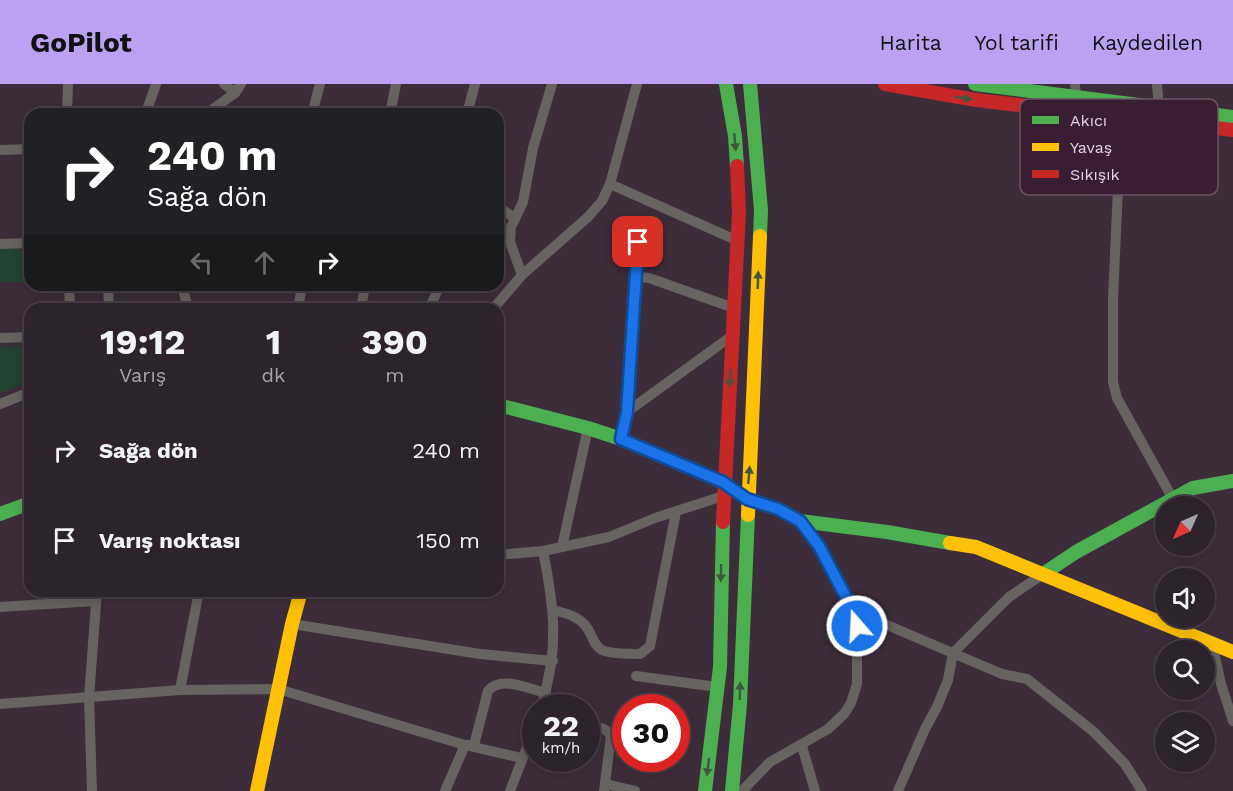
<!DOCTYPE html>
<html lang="tr">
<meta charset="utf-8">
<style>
body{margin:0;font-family:"Work Sans",sans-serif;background:#3a2f38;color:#f1f3f6;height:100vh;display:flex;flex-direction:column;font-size:22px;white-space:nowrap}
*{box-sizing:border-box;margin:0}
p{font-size:20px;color:#a7a4a9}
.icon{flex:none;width:33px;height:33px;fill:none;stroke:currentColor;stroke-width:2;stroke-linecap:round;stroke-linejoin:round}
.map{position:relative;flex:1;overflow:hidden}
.sheet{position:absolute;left:24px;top:219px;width:480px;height:294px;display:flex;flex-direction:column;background:#2e222c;border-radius:18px;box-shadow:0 3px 15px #0003,0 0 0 2px #493f48}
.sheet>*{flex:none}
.top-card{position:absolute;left:24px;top:24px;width:480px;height:183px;border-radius:18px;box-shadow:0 3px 15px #0003,0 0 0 2px #493f48;background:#202124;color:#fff;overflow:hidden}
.needle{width:39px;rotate:225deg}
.buttons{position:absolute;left:1155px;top:412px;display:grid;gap:12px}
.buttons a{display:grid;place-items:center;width:60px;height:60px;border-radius:50%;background:#2e222c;box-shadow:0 3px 15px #0003,0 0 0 2px #493f48;font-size:30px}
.speed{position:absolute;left:522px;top:610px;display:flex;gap:12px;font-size:30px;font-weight:700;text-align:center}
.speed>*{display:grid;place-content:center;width:78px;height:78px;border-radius:50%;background:#2e222c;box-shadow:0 3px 15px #0003,0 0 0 2px #493f48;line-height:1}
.speed small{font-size:15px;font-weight:400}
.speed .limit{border:9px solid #d22;background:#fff;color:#111}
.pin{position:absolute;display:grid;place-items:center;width:51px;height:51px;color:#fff;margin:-26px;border-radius:12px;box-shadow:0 3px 9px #0006}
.me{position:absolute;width:66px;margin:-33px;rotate:341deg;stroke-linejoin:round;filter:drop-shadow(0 0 4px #0008)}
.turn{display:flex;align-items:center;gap:21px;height:126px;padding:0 24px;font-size:27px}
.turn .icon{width:78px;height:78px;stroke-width:2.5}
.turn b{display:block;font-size:42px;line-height:51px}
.lanes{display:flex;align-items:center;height:57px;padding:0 24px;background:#0003;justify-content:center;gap:30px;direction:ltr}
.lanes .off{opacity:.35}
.eta{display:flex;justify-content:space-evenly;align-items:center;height:102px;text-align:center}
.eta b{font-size:36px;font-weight:700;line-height:42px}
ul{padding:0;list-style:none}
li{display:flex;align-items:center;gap:18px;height:90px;padding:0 24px}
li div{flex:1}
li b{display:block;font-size:22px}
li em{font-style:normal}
header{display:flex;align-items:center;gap:36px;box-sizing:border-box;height:84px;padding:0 30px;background:#bca0f2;color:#111}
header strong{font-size:28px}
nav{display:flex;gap:33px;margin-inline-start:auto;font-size:21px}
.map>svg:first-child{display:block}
.green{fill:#224330}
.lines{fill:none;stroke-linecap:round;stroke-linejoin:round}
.street{stroke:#676360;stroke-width:10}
.fast{stroke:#4caf50;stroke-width:14}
.slow{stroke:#ffc107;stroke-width:14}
.jam{stroke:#c62828;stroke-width:14}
.oneway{fill:#40573f}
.route-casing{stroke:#114b97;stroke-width:15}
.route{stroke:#1a73e8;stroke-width:10}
.key{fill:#381d33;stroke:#6b5367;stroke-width:1.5}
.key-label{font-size:16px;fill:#e3d1df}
</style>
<header>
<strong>GoPilot</strong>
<nav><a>Harita</a><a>Yol tarifi</a><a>Kaydedilen</a></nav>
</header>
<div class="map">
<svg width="1233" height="707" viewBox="0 0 1233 707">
<rect width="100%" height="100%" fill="#3d2d3a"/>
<g class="green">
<rect x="0" y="165" width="30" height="33"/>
<polygon points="0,263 30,263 30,298 0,309"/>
</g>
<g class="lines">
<g class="street">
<polyline points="224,0 235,9"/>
<polyline points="1075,0 1076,14"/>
<polyline points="1157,0 1159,24"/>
<polyline points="67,30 68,0"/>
<polyline points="115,30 139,29 147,26 156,0"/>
<polyline points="206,30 235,9 241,0"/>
<polyline points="312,30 320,0"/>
<polyline points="390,30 396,0"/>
<polyline points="467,30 475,0"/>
<polyline points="1120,60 1113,215 1113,298 1117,314 1173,415"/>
<polyline points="0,66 30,65"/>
<polyline points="610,100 738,157"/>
<polyline points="498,123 515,134"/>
<polyline points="0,160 30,159"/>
<polyline points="522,191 510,158 511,143 523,118 533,64 552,0"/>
<polyline points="636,196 637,160 647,153"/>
<polyline points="69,201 70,225"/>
<polyline points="108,201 109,225"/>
<polyline points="182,201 188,225"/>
<polyline points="298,225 302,201"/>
<polyline points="361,225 365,201"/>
<polyline points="429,225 440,201"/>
<polyline points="493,225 522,191 588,133 602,117 610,100 637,0"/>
<polyline points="0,254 30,253"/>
<polyline points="0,320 30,308"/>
<polyline points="627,328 733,251"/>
<path d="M621,355C632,303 631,251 634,199C638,192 642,193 649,194L734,224"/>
<polyline points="800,437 819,462 847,515 857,523 878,537 922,556 1002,590 1027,595 1094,648 1125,680 1142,707"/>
<polyline points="562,463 588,344"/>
<polyline points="498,471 543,467 609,453 655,434 723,412"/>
<polyline points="0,523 95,517"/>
<path d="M553,526C570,530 584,534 591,551C594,557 595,562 602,566C613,571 628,569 640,570L650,562L676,428"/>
<polyline points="292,540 480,570 553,577"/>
<polyline points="1212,559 1221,600 1233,637"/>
<polyline points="636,592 717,603"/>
<polyline points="180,606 199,507"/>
<polyline points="0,620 180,606 278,605 465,661 522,674"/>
<path d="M541,624C559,564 555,527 543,467"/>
<path d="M586,642C597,643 606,643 611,652L604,707"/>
<path d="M474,661L488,607C501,591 528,605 546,609"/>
<polyline points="802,662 815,707"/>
<polyline points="606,700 635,707"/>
<polyline points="92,707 89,613 97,507"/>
<polyline points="445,707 465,661 469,661"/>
<polyline points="510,707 536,640"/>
<polyline points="742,707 770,678 828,645 844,630 851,619 857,600 857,523"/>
<polyline points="898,707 925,645 937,623 948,596 953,569 1009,513 1043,490"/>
</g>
<g class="fast">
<polyline points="726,0 735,52 737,82"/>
<polyline points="750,0 761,126 760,152"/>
<polyline points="975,0 1233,33"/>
<polyline points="498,321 588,344 621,355 723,398 747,415 778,425 800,437 887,448 950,459"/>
<polyline points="0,430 30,419"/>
<polyline points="1043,490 1076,468 1193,404 1233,397"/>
<polyline points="705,707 720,583 723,438"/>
<polyline points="732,707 740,620 748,431"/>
</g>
<g class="slow">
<polyline points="748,431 760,152"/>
<polyline points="950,459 976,463 1233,568"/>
<polyline points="257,707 292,540 301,507"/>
</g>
<g class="jam">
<polyline points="885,0 976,16 1233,46"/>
<polyline points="723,438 739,129 737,82"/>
</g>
</g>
<defs><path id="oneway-solid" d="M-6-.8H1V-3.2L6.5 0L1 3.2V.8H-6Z" transform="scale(1.5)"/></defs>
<g class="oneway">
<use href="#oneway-solid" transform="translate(963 14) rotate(9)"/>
<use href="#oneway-solid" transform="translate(735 58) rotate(85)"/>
<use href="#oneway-solid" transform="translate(758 196) rotate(-88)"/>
<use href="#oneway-solid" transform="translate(730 294) rotate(94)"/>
<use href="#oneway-solid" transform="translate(749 391) rotate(-85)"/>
<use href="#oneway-solid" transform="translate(721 489) rotate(91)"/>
<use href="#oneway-solid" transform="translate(740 607) rotate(-88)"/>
<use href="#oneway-solid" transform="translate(708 683) rotate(97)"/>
</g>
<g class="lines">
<g class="route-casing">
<polyline id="route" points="638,158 627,328 621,355 723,398 747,415 778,425 800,437 819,462 847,515 857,523 857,542"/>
</g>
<use href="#route" class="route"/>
</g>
<rect x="1020" y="15" width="198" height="96" rx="9" class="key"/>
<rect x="1032" y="32" width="27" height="8" fill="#4caf50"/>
<rect x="1032" y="59" width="27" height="8" fill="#ffc107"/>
<rect x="1032" y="86" width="27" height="8" fill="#c62828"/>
<g class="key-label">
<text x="1070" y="42">Akıcı</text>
<text x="1070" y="69">Yavaş</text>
<text x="1070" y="96">Sıkışık</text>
</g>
</svg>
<div class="buttons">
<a><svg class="needle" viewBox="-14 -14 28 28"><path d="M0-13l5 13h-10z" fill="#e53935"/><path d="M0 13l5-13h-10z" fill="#a7a4a9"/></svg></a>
<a><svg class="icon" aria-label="sound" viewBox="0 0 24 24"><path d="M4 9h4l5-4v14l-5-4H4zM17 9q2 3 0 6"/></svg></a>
<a><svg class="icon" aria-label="search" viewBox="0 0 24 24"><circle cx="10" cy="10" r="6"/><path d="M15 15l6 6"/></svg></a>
<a><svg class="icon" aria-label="layers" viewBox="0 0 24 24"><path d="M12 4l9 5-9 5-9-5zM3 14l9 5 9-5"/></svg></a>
</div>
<div class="speed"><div>22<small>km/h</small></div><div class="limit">30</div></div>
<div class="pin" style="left:638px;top:158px;background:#d93025"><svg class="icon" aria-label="arrive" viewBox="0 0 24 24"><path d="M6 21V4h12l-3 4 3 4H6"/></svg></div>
<svg class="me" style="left:857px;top:542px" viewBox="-20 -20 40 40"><circle r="17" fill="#1a73e8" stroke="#fff" stroke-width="3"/><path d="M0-11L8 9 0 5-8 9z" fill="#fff"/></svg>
<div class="top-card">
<div class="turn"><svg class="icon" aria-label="right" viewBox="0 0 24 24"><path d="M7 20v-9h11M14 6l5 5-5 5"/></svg><div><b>240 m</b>Sağa dön</div></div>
<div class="lanes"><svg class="icon off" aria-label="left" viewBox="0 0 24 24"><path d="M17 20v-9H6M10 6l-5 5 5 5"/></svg><svg class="icon off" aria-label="ahead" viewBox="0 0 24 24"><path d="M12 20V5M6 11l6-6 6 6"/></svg><svg class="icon" aria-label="right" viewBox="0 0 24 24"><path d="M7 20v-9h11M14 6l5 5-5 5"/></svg></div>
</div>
<section class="sheet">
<div class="eta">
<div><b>19:12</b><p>Varış</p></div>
<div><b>1</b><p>dk</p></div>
<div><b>390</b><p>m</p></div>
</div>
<ul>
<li><svg class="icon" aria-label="right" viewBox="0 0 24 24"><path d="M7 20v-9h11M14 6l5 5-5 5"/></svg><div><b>Sağa dön</b></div><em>240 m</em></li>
<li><svg class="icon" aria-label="arrive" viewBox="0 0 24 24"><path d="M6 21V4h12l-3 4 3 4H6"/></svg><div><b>Varış noktası</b></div><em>150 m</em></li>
</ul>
</section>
</div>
